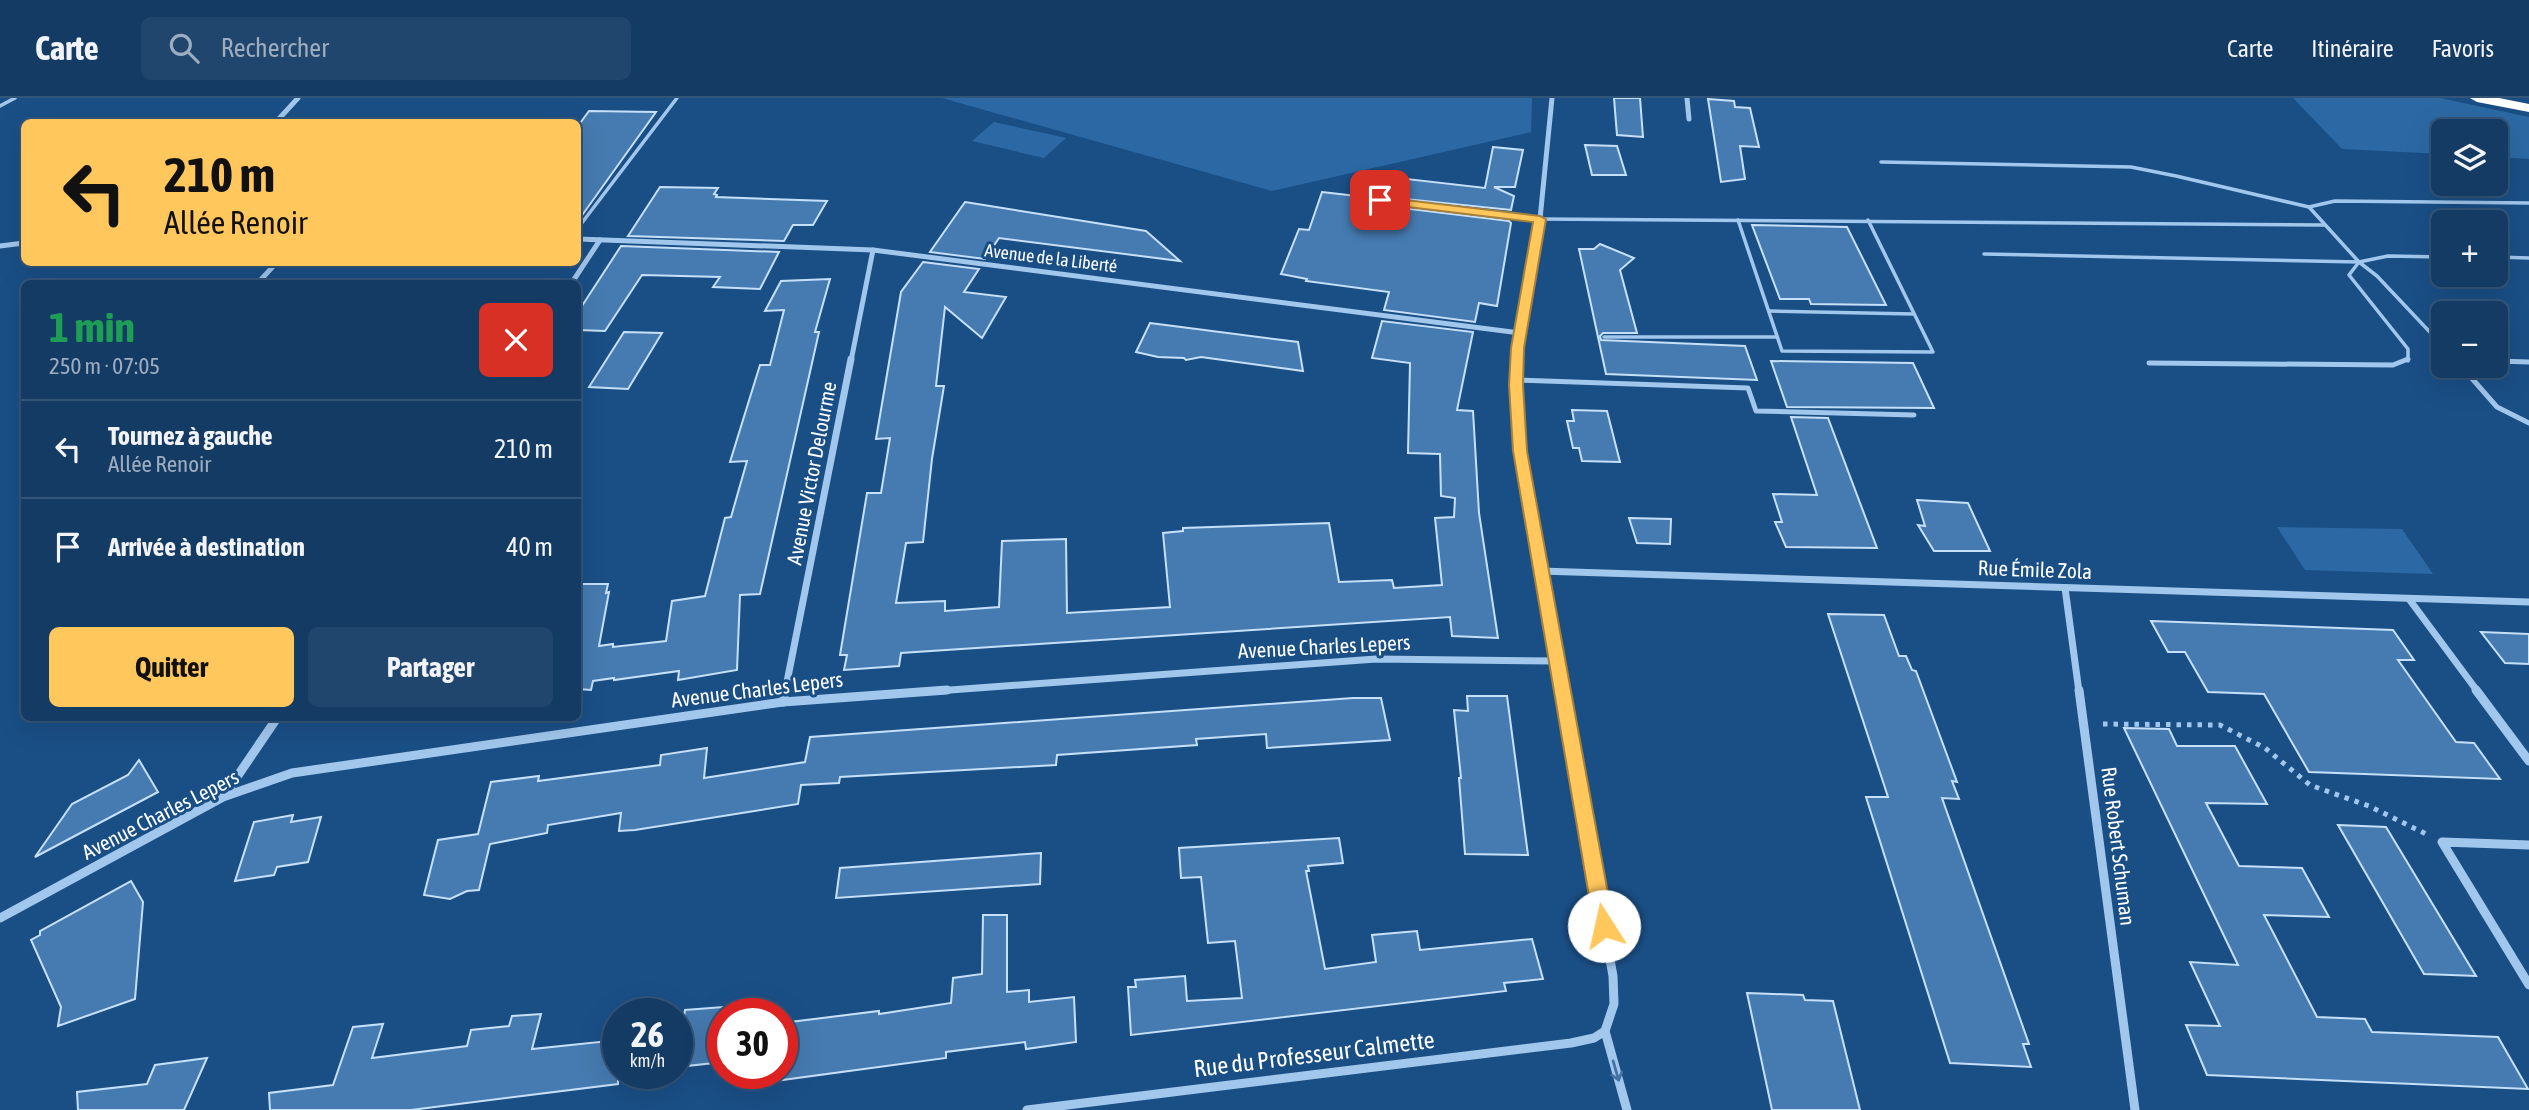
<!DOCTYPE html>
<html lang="fr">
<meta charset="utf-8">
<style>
body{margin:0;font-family:"Asap Condensed",sans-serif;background:#21466d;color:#f1f3f6;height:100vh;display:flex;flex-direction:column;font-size:26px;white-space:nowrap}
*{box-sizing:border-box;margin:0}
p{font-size:23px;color:#9dadbf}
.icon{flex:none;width:38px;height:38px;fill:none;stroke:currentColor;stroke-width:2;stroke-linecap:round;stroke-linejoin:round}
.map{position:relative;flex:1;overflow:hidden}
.drawer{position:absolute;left:21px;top:182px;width:560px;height:441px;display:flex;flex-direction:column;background:#143b64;border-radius:10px;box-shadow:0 7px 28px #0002,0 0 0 2px #335578}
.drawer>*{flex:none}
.hud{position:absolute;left:21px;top:21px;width:560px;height:147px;border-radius:10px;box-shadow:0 7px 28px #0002,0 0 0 2px #335578;background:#ffc75c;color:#111;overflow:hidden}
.tools{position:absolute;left:2431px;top:21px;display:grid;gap:14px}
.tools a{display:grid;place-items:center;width:77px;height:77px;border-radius:10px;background:#143b64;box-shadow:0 7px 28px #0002,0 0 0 2px #335578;font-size:35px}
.speed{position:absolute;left:602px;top:900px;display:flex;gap:14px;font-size:35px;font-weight:700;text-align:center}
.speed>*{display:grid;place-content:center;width:91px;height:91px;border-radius:50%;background:#143b64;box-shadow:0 7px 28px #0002,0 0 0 2px #335578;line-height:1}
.speed small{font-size:18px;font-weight:400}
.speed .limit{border:10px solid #d22;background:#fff;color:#111}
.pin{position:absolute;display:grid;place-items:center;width:60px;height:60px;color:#fff;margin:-30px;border-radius:14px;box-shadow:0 4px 10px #0006}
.me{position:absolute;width:77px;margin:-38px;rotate:350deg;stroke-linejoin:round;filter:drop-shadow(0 0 5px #0008)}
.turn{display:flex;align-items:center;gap:24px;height:147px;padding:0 28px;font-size:32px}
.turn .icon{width:91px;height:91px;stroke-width:2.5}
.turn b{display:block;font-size:49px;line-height:60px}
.round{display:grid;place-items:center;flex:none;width:74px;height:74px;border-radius:10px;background:#21466d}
.overview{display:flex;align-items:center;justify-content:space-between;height:119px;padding:0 28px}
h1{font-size:42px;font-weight:700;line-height:52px;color:#1e9e55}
.action{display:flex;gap:14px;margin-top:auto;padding:14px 28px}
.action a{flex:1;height:80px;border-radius:10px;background:#ffc75c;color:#111;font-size:28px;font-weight:700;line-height:80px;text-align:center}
.action a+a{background:#21466d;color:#f1f3f6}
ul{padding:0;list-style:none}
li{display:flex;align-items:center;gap:21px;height:98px;padding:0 28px;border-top:2px solid #335578}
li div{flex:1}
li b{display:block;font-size:26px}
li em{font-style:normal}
header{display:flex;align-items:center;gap:42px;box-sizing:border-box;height:98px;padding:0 35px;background:#143b64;border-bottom:2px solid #335578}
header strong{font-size:33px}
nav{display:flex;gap:38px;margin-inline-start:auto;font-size:24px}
.search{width:490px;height:63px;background:#21466d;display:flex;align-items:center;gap:18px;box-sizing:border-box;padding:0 24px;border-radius:10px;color:#9dadbf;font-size:26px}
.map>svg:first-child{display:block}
.green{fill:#2c69a4}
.building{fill:#467bb1;stroke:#c6e0f9;stroke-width:2}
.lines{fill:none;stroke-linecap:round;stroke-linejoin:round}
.path{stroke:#a1c7ec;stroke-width:5;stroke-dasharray:4.5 6;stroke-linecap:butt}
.service-far1{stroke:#a1c7ec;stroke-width:3.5}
.service{stroke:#a1c7ec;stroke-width:5}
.minor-far2{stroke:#a1c7ec;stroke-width:5}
.minor-far1{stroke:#a1c7ec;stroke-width:7}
.minor{stroke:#a1c7ec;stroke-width:9}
.motorway{fill:#fff;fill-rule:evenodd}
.oneway{stroke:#4273a5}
.route{fill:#ffc75c;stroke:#a6813c;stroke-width:2}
.labels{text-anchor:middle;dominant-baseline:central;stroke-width:6;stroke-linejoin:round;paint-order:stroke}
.far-street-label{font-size:18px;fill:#fff;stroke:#1a4f86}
.street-label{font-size:21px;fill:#fff;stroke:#1a4f86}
.near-street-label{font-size:24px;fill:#fff;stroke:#1a4f86}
</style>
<header>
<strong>Carte</strong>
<div class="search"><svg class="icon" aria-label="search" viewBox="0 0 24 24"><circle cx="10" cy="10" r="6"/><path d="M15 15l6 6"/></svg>Rechercher</div>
<nav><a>Carte</a><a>Itinéraire</a><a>Favoris</a></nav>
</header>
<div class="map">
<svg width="2529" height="1012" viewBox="0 0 2529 1012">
<rect width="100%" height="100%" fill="#1a4f86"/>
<g class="green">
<polygon points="942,0 1532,0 1531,34 1272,93"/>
<polygon points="2293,0 2440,0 2529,19 2529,61 2496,59 2496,33 2443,33 2443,56 2342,51"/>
<polygon points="994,24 1066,40 1044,60 972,43"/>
<polygon points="2277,429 2402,431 2433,476 2305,472"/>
</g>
<g class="building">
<polygon points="1614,0 1640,0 1643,39 1617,37"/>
<polygon points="1708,1 1734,3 1735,9 1750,10 1759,49 1740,48 1745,81 1721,84"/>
<polygon points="589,13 656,14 578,123 578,28"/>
<polygon points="1585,47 1617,48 1626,77 1592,77"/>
<polygon points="1493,49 1523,52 1515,89 1494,89 1514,98 1511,112 1376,98 1381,78 1485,90"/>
<polygon points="660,89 718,90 714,96 717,97 716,99 827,103 813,127 793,127 784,143 628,138"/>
<polygon points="1322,94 1374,100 1378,107 1509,123 1511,125 1497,208 1479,205 1475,224 1384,212 1389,194 1306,183 1307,181 1281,176 1299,131 1309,132"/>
<polygon points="965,104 1146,133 1180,163 999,140 985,161 930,154"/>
<polygon points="1752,127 1847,129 1886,207 1811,206 1809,201 1780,201"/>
<polygon points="1600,146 1634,160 1620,172 1637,235 1603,235 1600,238 1601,242 1745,248 1757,282 1606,276 1579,151 1594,151"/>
<polygon points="621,148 779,154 760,191 713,189 720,179 642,177 605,233 578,232 578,214"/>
<polygon points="923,164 979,171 964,194 1006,199 982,240 945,209 936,288 944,288 932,361 923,444 906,445 896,505 945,503 945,513 999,509 1002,443 1066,441 1067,515 1170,509 1163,435 1183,433 1183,430 1329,425 1339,484 1392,482 1394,490 1442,487 1435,420 1454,419 1455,400 1441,398 1440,356 1408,355 1410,265 1372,260 1382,223 1473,234 1457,312 1473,313 1479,415 1498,540 1452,538 1450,519 901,555 899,568 844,572 847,557 840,557 867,395 881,395 890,340 876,341 901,194"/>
<polygon points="830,181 815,234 819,234 760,496 740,497 737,572 678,582 679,573 614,582 614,580 593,583 591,592 578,591 578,486 608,486 606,495 609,494 599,548 613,546 613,549 666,543 672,503 705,498 725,420 731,419 747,363 730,364 760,267 770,267 784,212 765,213 781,183"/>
<polygon points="1150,225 1298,244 1303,273 1201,259 1186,262 1184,260 1158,259 1136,254"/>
<polygon points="624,234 662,235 628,291 589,289"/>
<polygon points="1771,263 1913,265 1934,310 1787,309"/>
<polygon points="1572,312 1607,313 1620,364 1582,363 1579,350 1573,350 1567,323 1574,323"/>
<polygon points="1791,319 1828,320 1877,450 1786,449 1775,424 1782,424 1773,396 1817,397"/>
<polygon points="1917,402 1968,405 1990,453 1934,453 1918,427 1925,428"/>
<polygon points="1629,420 1671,421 1670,446 1637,445"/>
<polygon points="1828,516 1884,517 1899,558 1906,558 1912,572 1916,573 1957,684 1952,683 1959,701 1942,700 2029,946 2023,946 2031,969 1950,965 1866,699 1888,699"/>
<polygon points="2151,523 2393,532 2414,562 2398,562 2456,644 2474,645 2500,681 2309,674 2264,596 2208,594 2185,554 2168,554"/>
<polygon points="2481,534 2529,536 2529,566 2505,565"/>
<polygon points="1467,598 1507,598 1528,757 1465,756 1459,680 1461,680 1454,612 1468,613"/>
<polygon points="1353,600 1381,600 1390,642 1267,650 1266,636 1196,641 1197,647 1057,657 1056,667 840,679 839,685 801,687 798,706 635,732 619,733 621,715 548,727 547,735 490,746 479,792 467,793 450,801 424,797 438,742 478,736 491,684 539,678 538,683 660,667 661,657 707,650 704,680 805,664 810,639"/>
<polygon points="2124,630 2169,631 2177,648 2235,648 2267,706 2206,705 2239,768 2302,770 2329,819 2264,817 2317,919 2365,921 2372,934 2498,939 2528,991 2207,977 2186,927 2220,928 2190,864 2238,867"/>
<polygon points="139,662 158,694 35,759 72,706 128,677"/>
<polygon points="293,717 291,724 321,719 308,764 277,769 274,777 235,783 254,724"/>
<polygon points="2338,727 2386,729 2476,878 2424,876"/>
<polygon points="1339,740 1343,765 1308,768 1309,773 1306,773 1325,871 1376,864 1372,837 1417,833 1420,852 1532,841 1543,881 1504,885 1506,893 1131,937 1128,889 1136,889 1135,882 1185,878 1187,903 1242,900 1235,843 1208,845 1201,779 1181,780 1179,750"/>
<polygon points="1041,755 1040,786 836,800 840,770"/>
<polygon points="131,783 143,804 135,901 58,928 61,909 31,842 40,837 40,833"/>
<polygon points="983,817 1007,817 1007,894 1029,892 1029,904 1074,899 1076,944 1026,951 1025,944 946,954 946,960 782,982 782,925 879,913 879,916 951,905 953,880 982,876"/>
<polygon points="1747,895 1803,897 1805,902 1833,903 1860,1012 1772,1012"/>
<polygon points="723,909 723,964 677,969 685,912"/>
<polygon points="541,916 532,951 618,942 618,986 411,1012 270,1012 269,995 333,987 353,929 383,926 372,960 467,948 471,932 509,928 512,918"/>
<polygon points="207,960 184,1012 78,1012 77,994 147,986 155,967"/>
</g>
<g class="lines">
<polyline class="path" points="2103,626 2220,627 2265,650 2310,687 2369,708 2426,736"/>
<g class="service-far1">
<polyline points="0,8 15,0"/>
<polyline points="1881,64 2131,69 2176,78 2309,109 2359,164 2349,177 2408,251 2408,263"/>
<polyline points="2309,109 2335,103 2529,105"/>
<polyline points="1540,121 2324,127"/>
<polyline points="1738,122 1782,253 1933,254 1868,122"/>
<polyline points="578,130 677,0"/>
<polyline points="1984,156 2359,164 2388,158 2443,159"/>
<polyline points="2496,159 2529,160"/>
<polyline points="2359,164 2377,178 2443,248"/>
<polyline points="1769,213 1914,216"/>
<polyline points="1604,239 1777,239"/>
</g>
<g class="service">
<polyline points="2496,263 2529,264"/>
<polyline points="2149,265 2393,267 2408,261"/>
<polyline points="2461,268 2497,309 2529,325"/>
<polyline points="1516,282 1748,290 1756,313 1914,317"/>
</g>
<g class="minor-far2">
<polyline points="1687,0 1689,21"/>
<polyline points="276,24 298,0"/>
<polyline points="1379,102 1540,121"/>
<polyline points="578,141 873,152 1520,235"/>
<polyline points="0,148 24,145"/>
<polyline points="257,186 277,164"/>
<polyline points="571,186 600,142"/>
<polyline points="851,263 873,152"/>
<polyline points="1517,263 1517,250 1540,121 1552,0"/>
</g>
<g class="minor-far1">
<polyline points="1517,261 1518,328 1562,594"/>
<polyline points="1540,473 2529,504"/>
<polyline points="2065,490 2079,594"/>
<polyline points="2409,501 2478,594"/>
<polyline points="785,594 851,261"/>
<polyline points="923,594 1376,561 1557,563"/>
</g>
<g class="minor">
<polyline points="1561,592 1613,878 1614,906 1605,933 1627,1012"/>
<polyline points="2079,592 2135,1012"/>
<polyline points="2476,592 2529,663"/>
<polyline points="783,604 785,592"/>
<polyline points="224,698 277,620"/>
<polyline points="2529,747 2442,744 2529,887"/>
<polyline points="0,820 223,699 292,675 783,604 947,592"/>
<polyline points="1027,1012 1571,945 1594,940 1605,933"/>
</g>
<polygon class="motorway" points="2470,0 2499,0 2529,6 2529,14 2477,4"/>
</g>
<defs><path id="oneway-shaft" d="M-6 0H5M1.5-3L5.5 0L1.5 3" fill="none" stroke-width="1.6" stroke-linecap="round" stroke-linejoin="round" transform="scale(1.75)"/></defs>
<use class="oneway" href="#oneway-shaft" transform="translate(1616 973) rotate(74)"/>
<polygon class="route" points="1380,99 1540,118 1546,121 1524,250 1523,287 1527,353 1614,828 1611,834 1604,836 1597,834 1594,828 1513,353 1509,287 1511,250 1533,124 1375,105 1375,100"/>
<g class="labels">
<g class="far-street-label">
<text transform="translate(1051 160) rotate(7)">Avenue de la Liberté</text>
</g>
<g class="street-label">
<text transform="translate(811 375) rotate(-79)">Avenue Victor Delourme</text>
<text transform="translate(2035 471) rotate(2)">Rue Émile Zola</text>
<text transform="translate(1324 548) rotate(-3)">Avenue Charles Lepers</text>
<text transform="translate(757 591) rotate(-7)">Avenue Charles Lepers</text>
<text transform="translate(160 716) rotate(-27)">Avenue Charles Lepers</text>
<text transform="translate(2119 748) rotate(83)">Rue Robert Schuman</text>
</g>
<g class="near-street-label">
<text transform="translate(1314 956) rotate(-7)">Rue du Professeur Calmette</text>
</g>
</g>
</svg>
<div class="tools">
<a><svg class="icon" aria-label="layers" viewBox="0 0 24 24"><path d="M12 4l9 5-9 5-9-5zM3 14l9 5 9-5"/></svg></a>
<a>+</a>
<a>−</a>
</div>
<div class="speed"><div>26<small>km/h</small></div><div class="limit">30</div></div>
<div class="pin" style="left:1380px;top:102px;background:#d93025"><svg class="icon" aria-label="arrive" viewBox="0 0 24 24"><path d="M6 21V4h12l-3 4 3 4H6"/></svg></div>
<svg class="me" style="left:1604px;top:828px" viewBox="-20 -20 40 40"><circle r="19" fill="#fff"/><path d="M0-13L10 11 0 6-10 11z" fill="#ffc75c"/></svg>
<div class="hud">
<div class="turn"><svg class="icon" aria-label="left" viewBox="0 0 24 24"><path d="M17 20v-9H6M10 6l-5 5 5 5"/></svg><div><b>210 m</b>Allée Renoir</div></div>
</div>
<section class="drawer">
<div class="overview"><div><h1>1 min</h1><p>250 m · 07:05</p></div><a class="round" style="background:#d93025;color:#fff"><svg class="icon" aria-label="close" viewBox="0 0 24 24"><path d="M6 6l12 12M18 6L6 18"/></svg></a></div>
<ul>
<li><svg class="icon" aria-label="left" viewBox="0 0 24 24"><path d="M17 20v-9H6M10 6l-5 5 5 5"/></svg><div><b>Tournez à gauche</b><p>Allée Renoir</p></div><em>210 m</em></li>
<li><svg class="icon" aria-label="arrive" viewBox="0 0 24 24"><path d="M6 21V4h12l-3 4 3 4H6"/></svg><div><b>Arrivée à destination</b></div><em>40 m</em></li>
</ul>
<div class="action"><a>Quitter</a><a>Partager</a></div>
</section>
</div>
